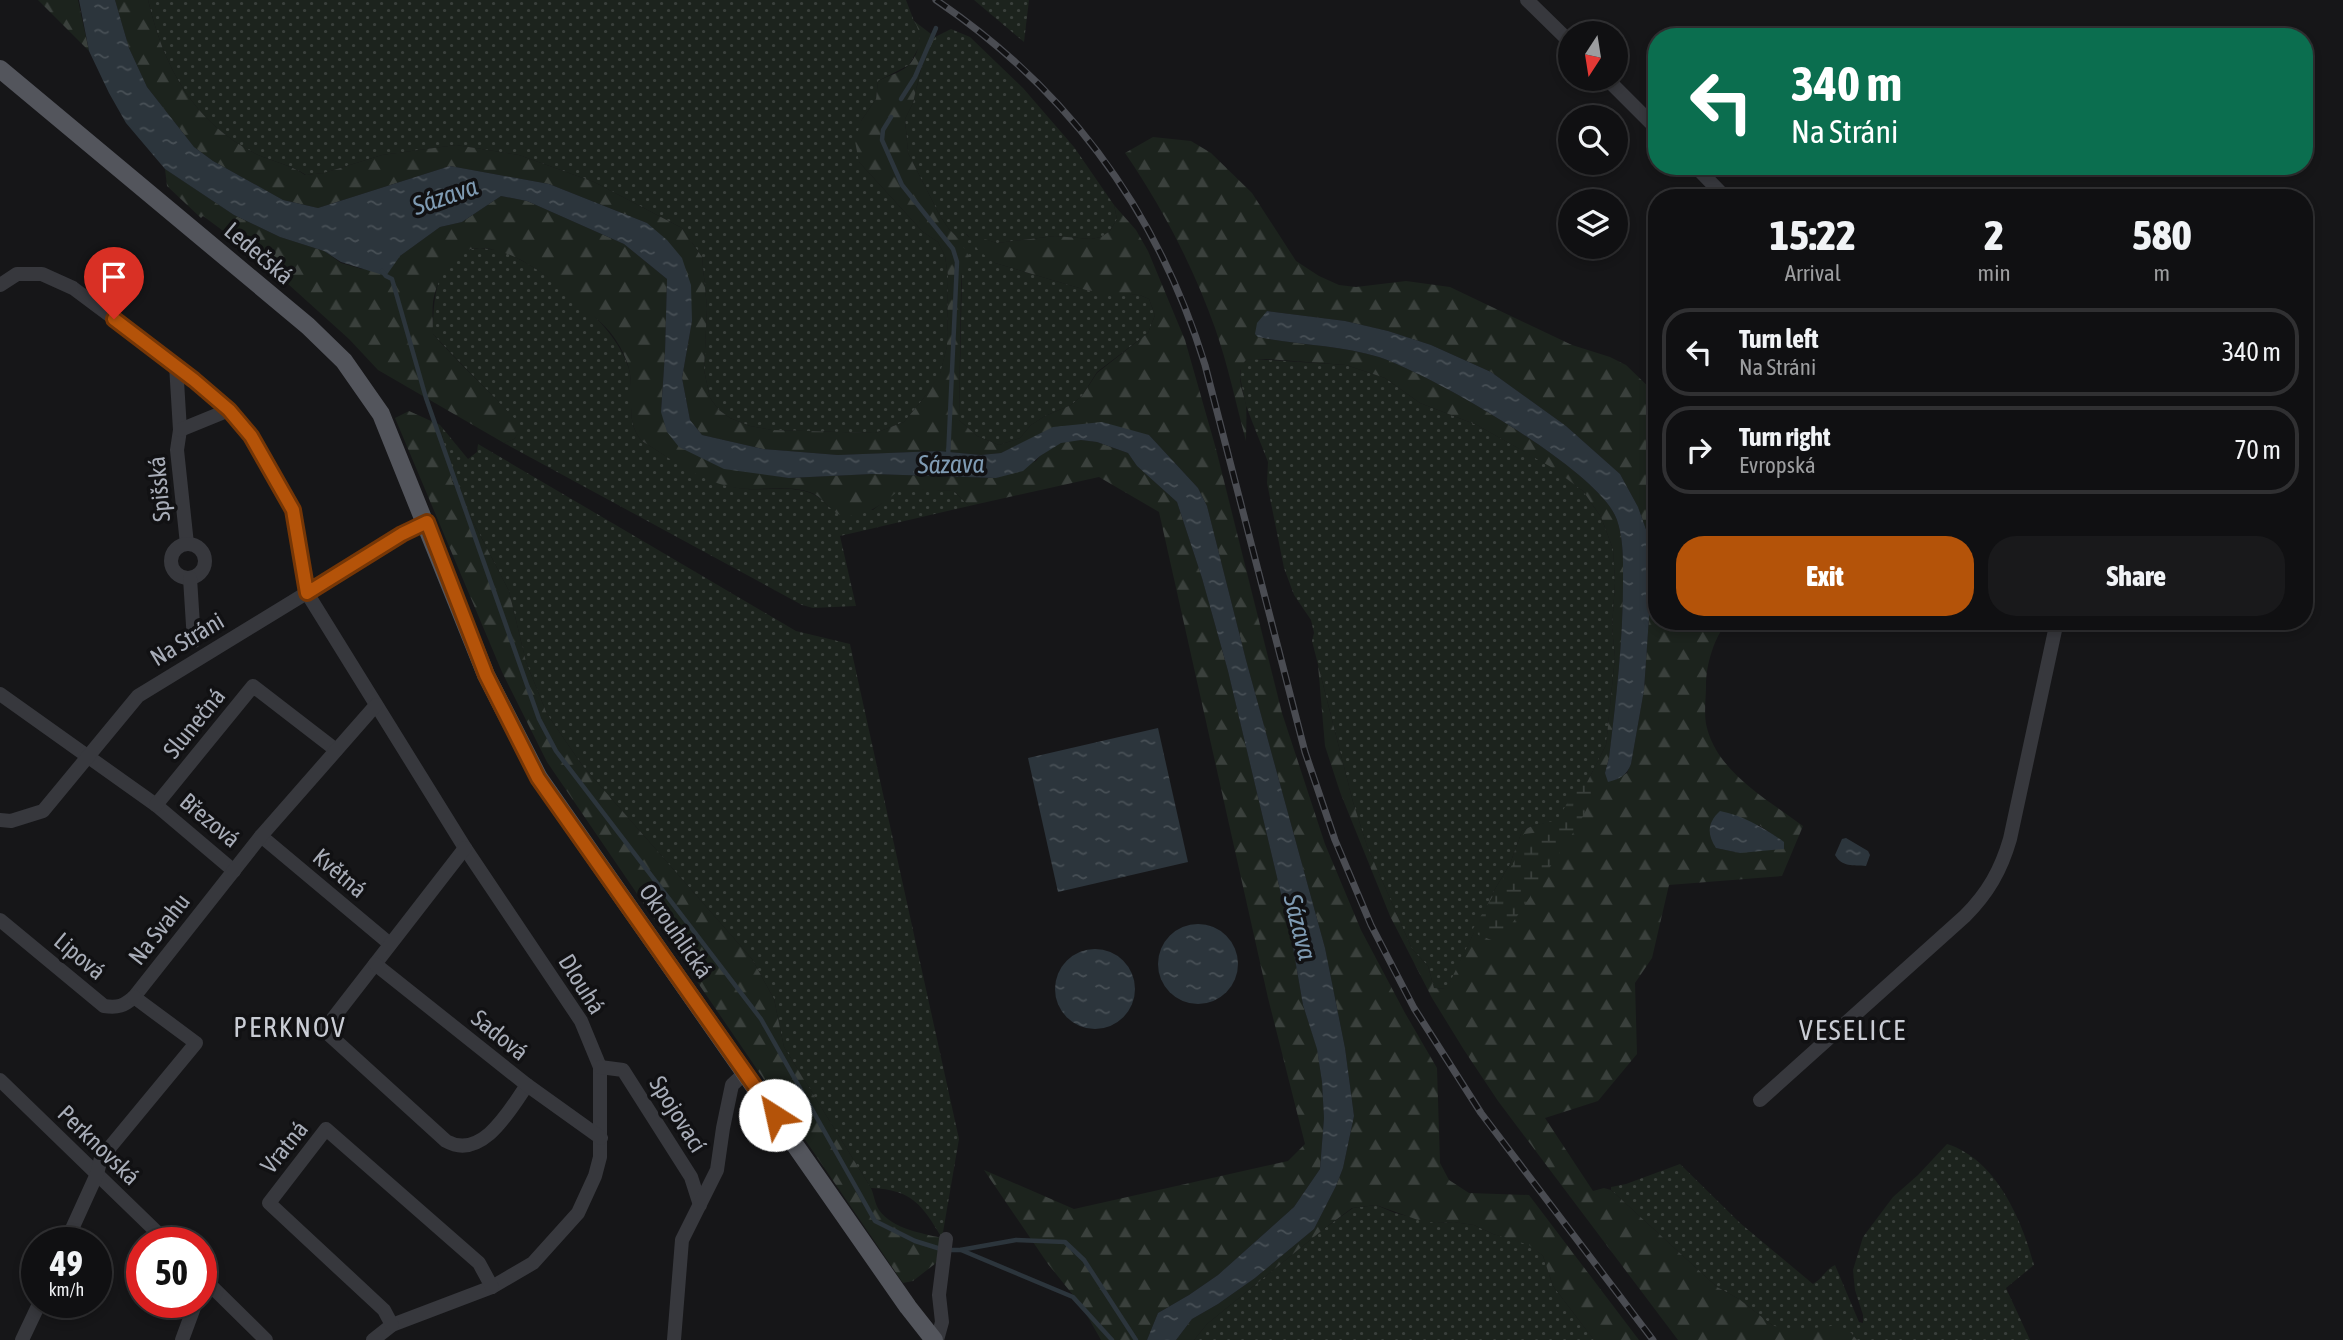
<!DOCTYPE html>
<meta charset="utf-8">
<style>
body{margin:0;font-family:"Asap Condensed",sans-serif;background:#19191b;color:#f1f3f6;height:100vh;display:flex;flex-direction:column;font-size:26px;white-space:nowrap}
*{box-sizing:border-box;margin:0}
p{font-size:23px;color:#9c9d9f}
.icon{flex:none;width:38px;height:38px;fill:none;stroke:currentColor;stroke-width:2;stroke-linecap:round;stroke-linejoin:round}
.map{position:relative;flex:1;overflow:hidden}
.details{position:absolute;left:1648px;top:189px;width:665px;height:441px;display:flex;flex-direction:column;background:#101012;border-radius:28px;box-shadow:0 4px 10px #0003,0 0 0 2px #303032}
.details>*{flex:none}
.banner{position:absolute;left:1648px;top:28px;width:665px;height:147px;border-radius:28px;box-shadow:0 4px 10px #0003,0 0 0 2px #303032;background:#0b6e4f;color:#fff;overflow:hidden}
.needle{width:46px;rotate:192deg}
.buttons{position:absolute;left:1558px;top:21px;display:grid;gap:14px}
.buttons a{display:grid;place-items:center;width:70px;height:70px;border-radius:50%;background:#101012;box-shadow:0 4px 10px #0003,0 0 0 2px #303032;font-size:35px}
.speed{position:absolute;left:21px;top:1227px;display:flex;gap:14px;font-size:35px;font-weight:700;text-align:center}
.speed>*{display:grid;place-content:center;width:91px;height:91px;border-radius:50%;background:#101012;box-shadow:0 4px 10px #0003,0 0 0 2px #303032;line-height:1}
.speed small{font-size:18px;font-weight:400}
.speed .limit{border:10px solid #d22;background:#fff;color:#111}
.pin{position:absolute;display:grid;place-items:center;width:60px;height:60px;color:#fff;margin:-72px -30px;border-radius:50% 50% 50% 0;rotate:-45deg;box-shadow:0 0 7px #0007}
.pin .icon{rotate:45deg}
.me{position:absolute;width:77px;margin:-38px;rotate:325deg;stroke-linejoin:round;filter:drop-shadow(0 0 5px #0008)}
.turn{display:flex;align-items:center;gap:24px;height:147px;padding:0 28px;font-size:32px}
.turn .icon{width:91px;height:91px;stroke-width:2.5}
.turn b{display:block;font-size:49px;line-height:60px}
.eta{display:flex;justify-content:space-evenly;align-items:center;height:119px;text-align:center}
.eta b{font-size:42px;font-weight:800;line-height:49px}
.primary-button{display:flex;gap:14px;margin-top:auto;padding:14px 28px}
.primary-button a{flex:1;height:80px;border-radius:28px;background:#b45309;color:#fff;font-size:28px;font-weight:800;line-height:80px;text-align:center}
.primary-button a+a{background:#19191b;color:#f1f3f6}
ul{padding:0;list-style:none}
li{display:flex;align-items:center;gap:21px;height:88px;margin:0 14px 10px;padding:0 14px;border:4px solid #303032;border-radius:28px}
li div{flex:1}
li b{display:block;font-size:26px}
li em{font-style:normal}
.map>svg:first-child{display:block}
.grass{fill:url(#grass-dots)}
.forest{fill:url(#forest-firs);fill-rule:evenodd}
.wetland{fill:url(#wetland-marsh)}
.water{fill:url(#water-ripples)}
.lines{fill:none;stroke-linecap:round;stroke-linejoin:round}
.stream{stroke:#2c353c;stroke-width:4.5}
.minor{stroke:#37383d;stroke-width:14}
.major{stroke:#53555c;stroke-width:18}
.rail-casing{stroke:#4a4c52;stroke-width:7}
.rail{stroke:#111113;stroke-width:4.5;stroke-dasharray:13;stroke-linecap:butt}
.route-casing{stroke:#753606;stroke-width:18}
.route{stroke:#b45309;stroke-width:12}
.labels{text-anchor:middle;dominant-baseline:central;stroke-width:7;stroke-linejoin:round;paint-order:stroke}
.street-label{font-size:24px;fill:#a8adb8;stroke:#111113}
.water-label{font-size:26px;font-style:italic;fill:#7f9bb3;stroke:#111113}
.quarter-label{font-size:28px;letter-spacing:2px;fill:#c9ccd4;stroke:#111113}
</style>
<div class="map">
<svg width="2343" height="1340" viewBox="0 0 2343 1340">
<defs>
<pattern id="grass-dots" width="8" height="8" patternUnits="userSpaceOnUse" patternTransform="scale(1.75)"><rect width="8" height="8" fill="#1c231d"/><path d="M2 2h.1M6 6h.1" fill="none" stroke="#3a403c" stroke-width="1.8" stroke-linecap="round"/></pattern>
<pattern id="forest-firs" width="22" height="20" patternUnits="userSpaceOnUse" patternTransform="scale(1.75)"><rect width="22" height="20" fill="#1c231d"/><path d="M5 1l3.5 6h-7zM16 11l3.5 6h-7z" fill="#3a403c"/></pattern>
<pattern id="wetland-marsh" width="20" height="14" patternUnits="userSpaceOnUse" patternTransform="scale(1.75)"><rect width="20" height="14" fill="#1c231d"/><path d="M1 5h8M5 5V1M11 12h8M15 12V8" fill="none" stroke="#3a403c"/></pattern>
<pattern id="water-ripples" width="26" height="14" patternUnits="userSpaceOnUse" patternTransform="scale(1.75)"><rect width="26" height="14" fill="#2c353c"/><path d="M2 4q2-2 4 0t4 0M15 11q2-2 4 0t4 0" fill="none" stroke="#485056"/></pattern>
</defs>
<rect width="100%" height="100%" fill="#161618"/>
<g class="grass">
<path d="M148,0H906L914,21L920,30L919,47L909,65L878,81L876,99L861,121L859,162L923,232L938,242L945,256L948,276L947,346L940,375L923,399L904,422L875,433L772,430L750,426L730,418L719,410L710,398L704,370L707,308L702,257L682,228L594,182L519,155L456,145L382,155L324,173L306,175C290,164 273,162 256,154C192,121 164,67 148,0Z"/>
<polygon points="974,0 1029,0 1024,42"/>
<polygon points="951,29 970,37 1023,88 1074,147 1114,205 1117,219 1110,231 1101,237 1091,239 1055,236 997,243 966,234 995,263 1086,290 1140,295 1149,299 1155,315 1148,333 1097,372 1082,396 1071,405 1045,416 1031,425 1020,438 999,445 977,436 959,420 962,272 958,238 949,229 940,216 908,153 905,119 913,103 921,69 930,45 935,37"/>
<path d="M480,248C487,249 495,249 501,251C543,266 617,324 629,369C635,392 624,422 642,441C671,459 699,479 733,487C765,495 806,477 829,507L873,510L901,488L954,491L969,506L840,536L856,606L813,608L802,605L504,443L514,439L522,428C494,395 462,366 433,334C433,309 434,262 463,251C467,249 475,249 480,248Z"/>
<polygon points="1253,359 1346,365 1385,378 1420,403 1477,425 1552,467 1583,491 1601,517 1613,549 1615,583 1612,628 1615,657 1606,745 1574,808 1562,820 1532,826 1522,831 1510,864 1495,889 1449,985 1445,989 1434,988 1428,966 1412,949 1367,846 1353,802 1312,641 1314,633 1311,620 1294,595 1284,568 1267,483 1268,462 1246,406 1240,377 1241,365 1246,360"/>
<path d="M440,425L468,459L477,452L478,444L796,631L850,644L959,1139L942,1238C922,1205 913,1190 871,1188L784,1047L774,999L752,959L582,765L547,714L526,662L509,591L452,481Z"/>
<path d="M1947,1144C1996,1159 2022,1220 2034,1265L2006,1288L2030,1340H1857L1851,1333L1783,1331L1772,1325L1739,1299L1717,1287L1611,1190V1187L1626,1184L1680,1164L1740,1223L1813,1284C1823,1278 1825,1270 1835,1265L1859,1322L1863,1323V1315L1855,1290L1853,1270L1863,1237L1893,1197L1918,1175Z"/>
<polygon points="1376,1205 1395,1213 1436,1223 1454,1222 1474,1225 1493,1234 1529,1244 1543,1256 1553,1286 1594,1340 1194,1340 1207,1324 1325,1228 1353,1208"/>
</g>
<g class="forest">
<polygon points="38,0 78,0 89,51"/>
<path d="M115,0H148C164,67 192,121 256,154C273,162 290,164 305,175L324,173L382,155L456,145L519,155L594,182L682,228L702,257L707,308L704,370L710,398L719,410L730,418L750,426L772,430L875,433L904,422L923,399L940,374L947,346L948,276L945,256L938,242L923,232L859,162L855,141L861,121L876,99L878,81C887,76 903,72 910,64C920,51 923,34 914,21L935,37L921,68L913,103L905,119L908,153L940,216L949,229L958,238L969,256L962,272L961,285L959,420L977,436L999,445L1020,438L1031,425L1045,416L1071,405L1082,396L1097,373L1148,333L1155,315L1149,299L1140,295L1106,293L1086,290L995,263L979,251L966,233L997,243L1055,236L1091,239L1101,237L1110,231L1117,219L1114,205L1136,230L1148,251L1185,340L1216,449L1282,713L1325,844L1361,930L1405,1013L1437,1068L1440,1163L1449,1180L1469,1193L1529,1195L1639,1340H1594L1553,1286L1543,1256L1529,1245L1493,1234L1474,1225L1454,1222L1436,1223L1418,1220L1376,1205L1352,1208L1325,1228L1207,1324L1194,1340H1176L1192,1319L1218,1304L1255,1278L1314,1229L1336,1186L1343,1168L1354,1116L1345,1048L1325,948L1246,660L1207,506L1198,488L1149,435L1020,444L1001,453L981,455L938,451L838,455L763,449L702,435L690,420L682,378L692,321L647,223L549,184L450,166L318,208L283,200L213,161L194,147L147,87L129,48Z"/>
<path d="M1153,137L1191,141L1211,153L1252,193L1296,261L1319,276L1339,285L1356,287L1406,281L1450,287L1572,345L1610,357L1626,365L1657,395V621H1728C1714,637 1706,665 1706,686C1706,698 1704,712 1706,724C1716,772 1767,799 1803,826L1782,876L1669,885L1652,958L1635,983L1637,1054L1598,1101L1545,1118L1593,1191L1604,1188L1611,1190L1717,1287L1739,1299L1772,1325L1790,1331L1839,1325L1851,1333L1857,1340H1678L1498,1101L1464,1050L1432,998L1390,916L1340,792L1325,746L1318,665L1353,802L1367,846L1412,949L1428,966L1434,988L1444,989L1449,984L1495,889L1510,864L1522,831L1532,826L1562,819L1574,808L1606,745L1615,657L1612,628L1615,583L1613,549L1601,517L1583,491L1551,467L1477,425L1420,403L1385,378L1346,365L1266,359L1246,360C1234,373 1243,390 1246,405C1247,417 1246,430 1246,441C1236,404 1228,365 1215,328C1193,266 1162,207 1125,153ZM1267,311L1345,321L1388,331L1431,345L1491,372L1566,426L1620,474L1638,507L1648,535L1652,574L1644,690L1631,764L1627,773L1615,780L1605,773L1609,758C1616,700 1623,642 1623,583C1623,562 1624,541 1617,520C1601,471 1430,374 1379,357C1340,345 1298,345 1258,337ZM1759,825L1775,836L1740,853L1716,848Z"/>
<path d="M165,169L234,215L280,237L324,251L341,263L362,269L400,256L440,227L462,222L501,196L527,201L624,244L667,279L665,353L661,412L770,475L789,478L872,474L996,478L1036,461L1040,456L1061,442L1081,440L1097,442L1128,453L1137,466L1177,502L1202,578L1228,671L1291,936L1303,1005L1317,1048L1322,1082L1324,1118L1320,1169L1294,1207L1218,1275L1189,1295L1158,1313L1147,1340H1101L1081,1305L1048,1264L984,1170L1074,1209L1288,1161L1305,1144L1268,998L1159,512L1099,477L969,506L954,491L901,489C885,501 872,514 850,516C829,518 828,496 806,491C784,485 760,491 737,488C702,483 671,459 642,441C624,422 635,392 629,369C627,359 619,344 613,336C604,323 589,313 578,302C550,276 477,218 447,267C440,277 435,289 433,302C432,312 433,323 433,334C462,367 494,395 523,428L514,439L504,443L378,370L349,339L257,256L203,216L201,218L167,186Z"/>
<path d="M409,411L440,425L452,481L509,591L526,662L547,714L582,765L752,959L774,999L784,1047L871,1188C874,1195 875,1204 879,1210C893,1229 921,1233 942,1238L936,1263L913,1281L903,1283L547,762L502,672L395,418Z"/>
</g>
<polygon class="wetland" points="1581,781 1598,786 1579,824 1499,943 1471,932 1515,860 1524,834 1550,831"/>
<g class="water">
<polygon points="79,0 115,0 129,48 147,87 194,147 213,161 283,200 318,208 450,166 549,184 647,223 667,240 682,258 691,285 692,321 682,378 690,420 702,435 763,449 838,455 938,451 981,455 1001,453 1053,427 1102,422 1149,435 1198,488 1207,506 1246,660 1325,948 1345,1048 1354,1116 1343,1168 1336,1186 1314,1229 1255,1278 1218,1304 1192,1319 1176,1340 1147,1340 1158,1313 1189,1295 1218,1275 1294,1207 1320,1169 1324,1118 1322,1082 1317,1049 1303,1005 1291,936 1228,671 1202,578 1177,502 1137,466 1128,453 1097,442 1081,440 1061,443 1040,456 1023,471 996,478 872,474 789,478 724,469 679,447 667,432 661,412 665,353 667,279 624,244 527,201 501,196 462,222 440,227 400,256 386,276 341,262 324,251 280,237 234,215 165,169 126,123 109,93 89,51"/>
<path d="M1267,311L1345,321L1388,331L1431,345L1491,372L1566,426L1620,474L1638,507L1648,535L1652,574L1644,690L1631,764C1627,775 1620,779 1608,782L1605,773L1609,758C1616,700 1623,642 1623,583C1623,562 1624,541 1617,520C1601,471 1430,374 1379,357C1340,345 1298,345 1258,337L1255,334L1257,323Z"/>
<polygon points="1158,728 1188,862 1058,892 1028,758"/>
<path d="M1720,811C1744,816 1764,828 1784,842V849L1740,853L1716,848C1707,834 1707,823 1720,811Z"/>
<path d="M1846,838L1868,851L1870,855L1866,866C1853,865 1842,867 1835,855L1842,839Z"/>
<circle cx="1198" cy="964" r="40"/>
<circle cx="1095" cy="989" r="40"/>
</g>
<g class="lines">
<g class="stream">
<polyline points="901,99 915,77 936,28"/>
<polyline points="891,117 883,130 882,140 902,185 953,249 957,262 948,458"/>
<polyline points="382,271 386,276 392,279 426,398 539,719 556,751 761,1019 875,1221 915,1241 944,1250 960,1250 1016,1240 1065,1242 1084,1260 1136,1340"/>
<polyline points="961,1250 1073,1297 1112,1340"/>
</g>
<g class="minor">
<polyline points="1527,0 1570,42"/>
<polyline points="1607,79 1657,129"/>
<polyline points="1695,166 1726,198"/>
<polyline points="0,285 17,274 42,274 73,288 176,365 229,410 251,436 293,510 307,593 465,848 581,1021 600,1067 600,1157 595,1176 578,1213 533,1263 492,1287 392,1325 373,1340"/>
<polyline points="176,365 180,430 177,450 187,544"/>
<polyline points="180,430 229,410"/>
<circle cx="188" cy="561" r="17"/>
<polyline points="190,578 194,641"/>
<polyline points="0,694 156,805 234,871"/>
<polyline points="156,805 253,686 336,750"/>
<polyline points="0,820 11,821 43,811 138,696 403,534 427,522"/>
<polyline points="261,836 390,944"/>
<path d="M465,848L324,1030L446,1141C482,1161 510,1110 527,1085"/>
<path d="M0,920L104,1006C118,1008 124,1006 134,997L261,836L376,705"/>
<polyline points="375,964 527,1085 601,1138"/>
<polyline points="600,1067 623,1070 691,1177 700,1205"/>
<polyline points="0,1080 167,1242"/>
<path d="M1760,1100L1965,916C1988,893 2001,870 2010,839L2057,621"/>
<polyline points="66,1242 97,1174 101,1158 196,1043 134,997"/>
<polyline points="201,1276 266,1340"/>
<polyline points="392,1325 384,1310 269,1203 326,1129 479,1263 492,1287"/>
<polyline points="22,1340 40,1302"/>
<polyline points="182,1340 196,1302"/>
<polyline points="674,1340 682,1240 717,1170 723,1128 732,1085 746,1072"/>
<polyline points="937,1340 942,1322 939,1295 946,1239"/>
</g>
<polyline class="major" points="0,69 308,326 344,361 381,414 486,675 539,778 908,1307 934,1340"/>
<g class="rail-casing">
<path id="rail" d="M936,0C1069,90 1158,212 1205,365L1305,752L1335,840L1371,925L1414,1008L1481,1113L1653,1340"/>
</g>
<use href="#rail" class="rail"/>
</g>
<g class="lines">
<g class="route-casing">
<polyline id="route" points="114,319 194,380 229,410 251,436 293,510 307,593 402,534 427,522 486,675 538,778 775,1115"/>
</g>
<use href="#route" class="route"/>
</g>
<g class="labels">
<g class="street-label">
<text transform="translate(259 253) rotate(40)">Ledečská</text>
<text transform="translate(159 489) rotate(-95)">Spišská</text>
<text transform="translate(187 639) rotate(-31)">Na Stráni</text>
<text transform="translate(194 723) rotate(-51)">Slunečná</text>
<text transform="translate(210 820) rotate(40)">Březová</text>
<text transform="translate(340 873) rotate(40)">Květná</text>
<text transform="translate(159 929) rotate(-52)">Na Svahu</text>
<text transform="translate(676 931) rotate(55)">Okrouhlická</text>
<text transform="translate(80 956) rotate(40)">Lipová</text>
<text transform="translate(582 984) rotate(58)">Dlouhá</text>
<text transform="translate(500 1035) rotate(39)">Sadová</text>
<text transform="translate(678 1114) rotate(58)">Spojovací</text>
<text transform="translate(99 1145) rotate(44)">Perknovská</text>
<text transform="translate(284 1147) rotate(-51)">Vratná</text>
</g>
<g class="water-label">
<text transform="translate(445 196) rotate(-19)">Sázava</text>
<text transform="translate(951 464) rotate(-1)">Sázava</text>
<text transform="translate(1300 927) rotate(76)">Sázava</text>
</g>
<g class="quarter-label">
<text x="290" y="1027">PERKNOV</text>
<text x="1853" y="1030">VESELICE</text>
</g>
</g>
</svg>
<div class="buttons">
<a><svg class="needle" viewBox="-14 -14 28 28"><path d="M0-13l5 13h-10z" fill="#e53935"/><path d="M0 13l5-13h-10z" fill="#9c9d9f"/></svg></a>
<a><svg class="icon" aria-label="search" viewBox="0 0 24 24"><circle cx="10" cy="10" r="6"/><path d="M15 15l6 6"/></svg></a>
<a><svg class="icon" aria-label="layers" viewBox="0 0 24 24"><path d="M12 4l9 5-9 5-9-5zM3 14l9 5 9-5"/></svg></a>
</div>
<div class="speed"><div>49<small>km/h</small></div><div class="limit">50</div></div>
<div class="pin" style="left:114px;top:319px;background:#d93025"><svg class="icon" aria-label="arrive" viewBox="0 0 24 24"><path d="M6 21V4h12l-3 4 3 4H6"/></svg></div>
<svg class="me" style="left:775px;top:1115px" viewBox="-20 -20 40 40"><circle r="19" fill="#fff"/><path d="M0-13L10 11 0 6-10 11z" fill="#b45309"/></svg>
<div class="banner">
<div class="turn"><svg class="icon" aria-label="left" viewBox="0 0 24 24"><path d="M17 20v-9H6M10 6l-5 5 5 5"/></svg><div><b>340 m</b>Na Stráni</div></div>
</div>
<section class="details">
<div class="eta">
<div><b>15:22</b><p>Arrival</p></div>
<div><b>2</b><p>min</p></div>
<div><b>580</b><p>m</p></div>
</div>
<ul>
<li><svg class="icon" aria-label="left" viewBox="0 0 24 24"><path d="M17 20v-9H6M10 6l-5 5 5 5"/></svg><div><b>Turn left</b><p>Na Stráni</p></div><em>340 m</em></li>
<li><svg class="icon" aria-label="right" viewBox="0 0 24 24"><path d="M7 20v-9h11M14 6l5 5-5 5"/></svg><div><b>Turn right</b><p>Evropská</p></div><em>70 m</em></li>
</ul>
<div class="primary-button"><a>Exit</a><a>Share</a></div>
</section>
</div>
